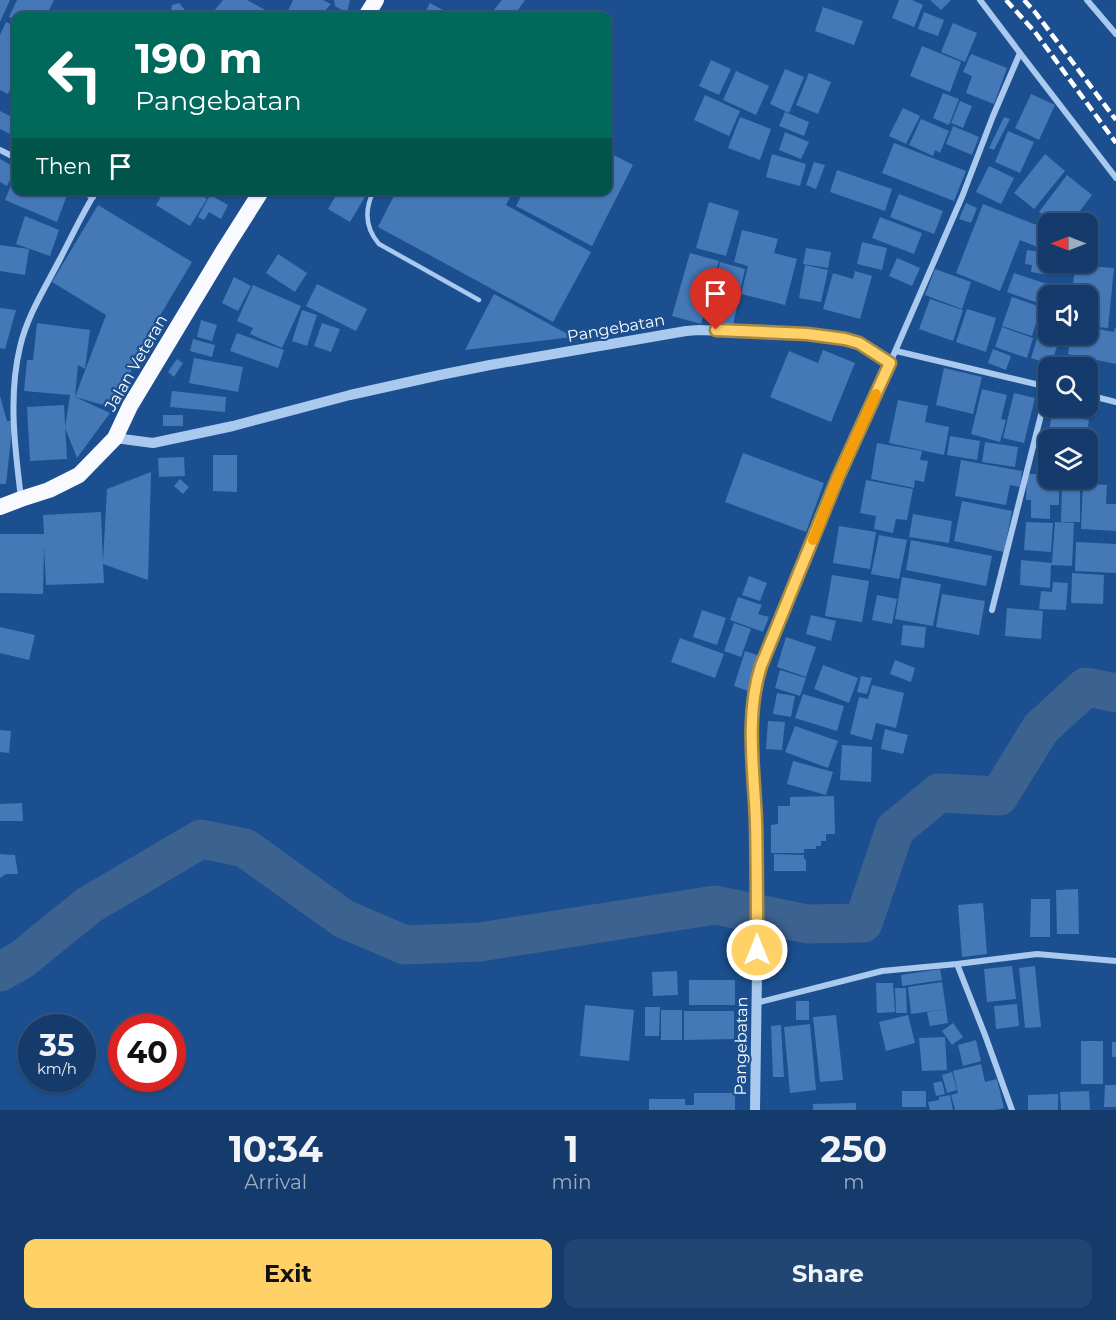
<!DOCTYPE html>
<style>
body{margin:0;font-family:Montserrat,sans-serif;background:#214673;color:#f1f3f6;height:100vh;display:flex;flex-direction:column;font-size:22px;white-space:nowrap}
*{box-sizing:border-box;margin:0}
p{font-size:20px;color:#9dadc1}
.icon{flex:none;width:33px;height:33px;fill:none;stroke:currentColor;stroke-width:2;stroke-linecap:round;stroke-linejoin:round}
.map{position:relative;height:1110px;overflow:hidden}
.drawer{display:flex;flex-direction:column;background:#143b6b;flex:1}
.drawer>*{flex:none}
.top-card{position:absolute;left:12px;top:12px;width:600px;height:183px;border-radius:12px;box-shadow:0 2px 4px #0004,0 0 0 2px #33557e;background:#00695c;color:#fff;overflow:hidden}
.needle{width:39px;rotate:270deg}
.fabs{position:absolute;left:1038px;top:213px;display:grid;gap:12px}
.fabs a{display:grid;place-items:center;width:60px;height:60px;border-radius:12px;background:#143b6b;box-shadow:0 2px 4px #0004,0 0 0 2px #33557e;font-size:30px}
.speed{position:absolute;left:18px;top:1014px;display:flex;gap:12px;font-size:30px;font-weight:700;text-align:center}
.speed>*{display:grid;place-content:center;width:78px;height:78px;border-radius:50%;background:#143b6b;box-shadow:0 2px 4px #0004,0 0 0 2px #33557e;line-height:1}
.speed small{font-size:15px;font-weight:400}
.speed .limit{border:9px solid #d22;background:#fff;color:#111}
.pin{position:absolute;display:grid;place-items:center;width:51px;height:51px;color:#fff;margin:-62px -26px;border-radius:50% 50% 50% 0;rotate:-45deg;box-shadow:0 0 6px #0007}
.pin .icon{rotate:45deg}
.me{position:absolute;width:66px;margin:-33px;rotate:0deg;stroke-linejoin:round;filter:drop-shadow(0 0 4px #0008)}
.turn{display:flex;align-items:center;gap:21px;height:126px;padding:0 24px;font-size:27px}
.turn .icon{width:78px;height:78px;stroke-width:2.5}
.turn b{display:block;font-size:42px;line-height:51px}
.then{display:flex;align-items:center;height:57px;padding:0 24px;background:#0003;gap:12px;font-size:22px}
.eta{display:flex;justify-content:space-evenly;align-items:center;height:102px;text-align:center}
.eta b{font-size:36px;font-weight:700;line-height:42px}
.action{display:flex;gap:12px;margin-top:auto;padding:12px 24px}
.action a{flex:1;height:69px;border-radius:12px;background:#ffd166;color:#111;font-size:24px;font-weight:700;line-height:69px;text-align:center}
.action a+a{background:#214673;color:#f1f3f6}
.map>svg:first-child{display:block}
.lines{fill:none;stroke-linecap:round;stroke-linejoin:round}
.river{stroke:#3c6290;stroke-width:39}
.building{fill:#4478b7}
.service{stroke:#a9c9ee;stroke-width:4.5}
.minor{stroke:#a9c9ee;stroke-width:6}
.tertiary{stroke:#a9c9ee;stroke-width:10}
.trunk{stroke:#f8faff;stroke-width:16}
.rail{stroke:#fff;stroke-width:4.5;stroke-dasharray:10 4.5;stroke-linecap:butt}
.route-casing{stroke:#a68842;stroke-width:15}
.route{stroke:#ffd166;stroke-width:10}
.slow{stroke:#f59e0b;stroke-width:10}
.labels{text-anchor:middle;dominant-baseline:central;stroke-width:4.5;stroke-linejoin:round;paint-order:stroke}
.street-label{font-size:16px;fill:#fff;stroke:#1b4f8f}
</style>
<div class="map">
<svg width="1116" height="1110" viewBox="0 0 1116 1110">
<rect width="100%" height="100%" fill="#1b4f8f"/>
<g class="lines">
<polyline class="river" points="0,972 21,960 89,905 201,839 245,848 344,919 405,945 480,942 715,905 807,924 863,923 895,829 939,793 999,796 1041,728 1086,687 1116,693"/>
</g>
<g class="building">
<polygon points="0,0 10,0 0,22"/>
<polygon points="17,0 54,0 46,16 16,16 16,21 9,17"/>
<polygon points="223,0 247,0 276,16 210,16"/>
<polygon points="293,0 323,0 331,4 320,16 296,16 288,11"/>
<polygon points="334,0 350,0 347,13 335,6"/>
<polygon points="502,0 525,0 514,16 489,16"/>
<polygon points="899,0 912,0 923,5 914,27 892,18"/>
<polygon points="930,0 951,0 941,10"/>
<polygon points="179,3 190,16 170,16 172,5"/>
<polygon points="430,3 454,16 423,16"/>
<polygon points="823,7 863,21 854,45 815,31"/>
<polygon points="924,12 944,20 938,36 918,29"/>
<polygon points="6,22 16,27 16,76 8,94 0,90 0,35"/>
<polygon points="953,23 977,33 965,62 941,52"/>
<polygon points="922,46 961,62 950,92 910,76"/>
<polygon points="971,54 1007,68 994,104 966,93 972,76 963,72"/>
<polygon points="711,60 731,69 719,95 699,86"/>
<polygon points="785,69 804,77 789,113 770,104"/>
<polygon points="736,71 769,86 756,115 723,100"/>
<polygon points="809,73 831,82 818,114 796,105"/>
<polygon points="943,93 959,99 949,125 933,118"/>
<polygon points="1031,94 1055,105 1039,140 1015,128"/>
<polygon points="705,95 740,111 729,136 694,120"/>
<polygon points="960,101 972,106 963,128 951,123"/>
<polygon points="903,108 920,116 906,144 889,136"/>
<polygon points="0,111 16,119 10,134 0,129"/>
<polygon points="785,112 809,122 804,136 779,126"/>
<polygon points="740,117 771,129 760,160 728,148"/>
<polygon points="1004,117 1010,119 994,150 989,148"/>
<polygon points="921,119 949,131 940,153 935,150 933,156 909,145"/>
<polygon points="953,126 979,137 972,155 946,144"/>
<polygon points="1008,131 1034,142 1020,173 995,162"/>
<polygon points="785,132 809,142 801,159 779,150"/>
<polygon points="894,143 966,171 954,201 882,173"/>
<polygon points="608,152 633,165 592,246 516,206 524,190 608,190"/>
<polygon points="772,154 806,164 800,186 766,177"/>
<polygon points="1045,154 1065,171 1034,209 1014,193"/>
<polygon points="0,159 16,168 7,186 0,182"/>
<polygon points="814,162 825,165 816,189 806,185"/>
<polygon points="989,166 1014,178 1001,204 976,192"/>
<polygon points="837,170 892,189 885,211 830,192"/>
<polygon points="16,172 16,190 69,190 57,222 5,200"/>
<polygon points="1067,175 1092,195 1070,224 1054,224 1039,212"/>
<polygon points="165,190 193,190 207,199 190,226 156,205"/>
<polygon points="339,190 369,190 350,222 328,209"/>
<polygon points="397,190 514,190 506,205 591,252 553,322 378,227"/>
<polygon points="899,194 943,211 934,234 890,217"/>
<polygon points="210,195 228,205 221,219 209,212 204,220 198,217"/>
<polygon points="709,202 739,211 726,256 696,248"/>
<polygon points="966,203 977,208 971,223 959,219"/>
<polygon points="983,204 1047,229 1040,248 1020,240 1000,291 956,273"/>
<polygon points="98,205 192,262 146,339 114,408 75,397 106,315 52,282"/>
<polygon points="25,216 59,230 50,256 16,244"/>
<polygon points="880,217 922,233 914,254 872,238"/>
<polygon points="742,230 778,239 774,253 797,259 785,305 741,294 748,266 734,262"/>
<polygon points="862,242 887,248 882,270 857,264"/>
<polygon points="0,245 29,249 25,275 0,271"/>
<polygon points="806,248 831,252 828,268 803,264"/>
<polygon points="1027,250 1048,253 1048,262 1050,262 1048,275 1031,272 1032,265 1025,264"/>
<polygon points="690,253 719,261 701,324 672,316"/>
<polygon points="278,254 307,273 295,292 266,273"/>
<polygon points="897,258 920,268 912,286 889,276"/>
<polygon points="720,262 745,269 733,325 708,319"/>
<polygon points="805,265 828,270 821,302 799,298"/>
<polygon points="1075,265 1114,268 1108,328 1088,326 1088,296 1072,296"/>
<polygon points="935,269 971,282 962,309 925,295"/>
<polygon points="855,271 872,276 860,319 823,309 833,273 853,279"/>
<polygon points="1014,273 1047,284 1041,304 1007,292"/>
<polygon points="234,277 251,286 238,311 222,303"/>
<polygon points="317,284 367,309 356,331 306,306"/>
<polygon points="253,285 301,306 282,348 250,334 253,328 237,321"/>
<polygon points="494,294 573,337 465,350"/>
<polygon points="1012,297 1041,307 1032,336 1002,326"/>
<polygon points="930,299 963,310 953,341 919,329"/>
<polygon points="1048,303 1048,334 1061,334 1051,365 1031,358"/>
<polygon points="0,308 16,310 5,349 0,348"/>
<polygon points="967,309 996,318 986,352 956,342"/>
<polygon points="302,310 317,315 307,346 292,341"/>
<polygon points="201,320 217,325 212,341 197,337"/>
<polygon points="37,323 90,330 85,369 78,365 75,397 73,396 110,413 77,458 65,428 70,395 24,391 27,360 33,360"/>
<polygon points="322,323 340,329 331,352 314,346"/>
<polygon points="1002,327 1033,338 1027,358 995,347"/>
<polygon points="1088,327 1114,332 1115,327 1116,328 1116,364 1068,354 1071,334 1088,334"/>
<polygon points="237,333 284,350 278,368 230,351"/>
<polygon points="193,339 215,345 212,357 190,351"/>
<polygon points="993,349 1011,356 1006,370 988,363"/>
<polygon points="823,350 855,363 831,422 770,397 789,351 818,363"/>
<polygon points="194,358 243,367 238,392 189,383"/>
<polygon points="177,359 183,363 174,377 168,372"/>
<polygon points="944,368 982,377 973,414 936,405"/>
<polygon points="982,389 1007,395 1001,419 1006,420 1000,442 971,434"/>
<polygon points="172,391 226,397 225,412 170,407"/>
<polygon points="1014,393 1035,398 1024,443 1003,438"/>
<polygon points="0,396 7,421 13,421 6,484 0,484"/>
<polygon points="898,400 928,406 925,422 949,427 944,455 889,443"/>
<polygon points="64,405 67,459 30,461 27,407"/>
<polygon points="1052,414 1089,420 1086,440 1047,440"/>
<rect x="163" y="415" width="20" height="11"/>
<polygon points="950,436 980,441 977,460 947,455"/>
<polygon points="1047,440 1048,440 1048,468 1043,467"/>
<polygon points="985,442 1018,447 1015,467 982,462"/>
<polygon points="877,443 922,451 920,460 928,461 924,482 915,480 914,488 871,479"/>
<polygon points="743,453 824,483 806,532 725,502"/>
<polygon points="213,455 237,455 237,492 213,491"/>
<polygon points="184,457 185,476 159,477 158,458"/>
<polygon points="961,460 1022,471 1020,487 1010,485 1006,505 955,496"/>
<polygon points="151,472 148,580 103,564 104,583 46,585 44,547 43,594 0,593 0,534 44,534 43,515 101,512 103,561 107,489"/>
<polygon points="1027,474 1048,474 1048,478 1059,478 1059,505 1050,505 1050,519 1031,518 1031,500 1026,500"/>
<polygon points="180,479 189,487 183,494 174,486"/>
<polygon points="866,480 913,489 907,520 896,519 893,533 874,529 876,516 860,513"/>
<polygon points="1062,482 1080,482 1080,522 1061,522"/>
<polygon points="1083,483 1107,485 1106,504 1116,504 1116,531 1081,529"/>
<polygon points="962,501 1012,511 1004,552 954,541"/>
<polygon points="913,514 952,521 949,543 909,537"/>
<polygon points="1026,522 1053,523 1051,552 1024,550"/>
<polygon points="1055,522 1074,523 1072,566 1051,565 1050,588 1020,585 1021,560 1052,563"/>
<polygon points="839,526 876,532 870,569 833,563"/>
<polygon points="879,535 907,540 899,579 871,574"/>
<polygon points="911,540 992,556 986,586 906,570"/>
<polygon points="1076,542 1116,544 1116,573 1075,571"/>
<polygon points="1072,573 1104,575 1103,604 1071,603"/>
<polygon points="832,575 869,581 862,622 825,616"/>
<polygon points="749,576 767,583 760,601 742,595"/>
<polygon points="902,577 941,584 933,626 895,619"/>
<polygon points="1053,582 1068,583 1066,610 1039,609 1041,591 1052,592"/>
<polygon points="942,594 985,601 979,635 936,627"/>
<polygon points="877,595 897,599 892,624 872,620"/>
<polygon points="738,597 762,605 758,614 769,617 763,632 730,620"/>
<polygon points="1007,608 1043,611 1041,639 1005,636"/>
<polygon points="702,610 726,618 717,645 693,637"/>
<polygon points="811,615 836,621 831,641 806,634"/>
<polygon points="734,623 751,629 741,657 724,651"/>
<polygon points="903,625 926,627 924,648 901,645"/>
<polygon points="0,627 35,635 29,660 0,653"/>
<polygon points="786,637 816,647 806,677 777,667"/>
<polygon points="680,638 724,654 715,678 671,662"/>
<polygon points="745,651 760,656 748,691 734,686"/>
<polygon points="895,660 915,668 911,682 890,674"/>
<polygon points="823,665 858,678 849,703 814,689"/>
<polygon points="780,670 806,678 800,696 775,688"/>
<polygon points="861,676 872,678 867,694 857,692"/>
<polygon points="872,685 904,693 896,728 876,723 872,740 850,734 859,697 868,699"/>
<polygon points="777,693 795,696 791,717 773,714"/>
<polygon points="803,694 844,706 837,731 795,718"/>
<polygon points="768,721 785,722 782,750 766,749"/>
<polygon points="795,726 838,741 828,768 785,752"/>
<polygon points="885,729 908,735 903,754 881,749"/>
<polygon points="0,730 11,731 9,753 0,752"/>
<polygon points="842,745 872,747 871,782 840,780"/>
<polygon points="793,761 833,772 826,795 787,784"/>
<polygon points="834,796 835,834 826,834 826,841 821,841 821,846 816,846 816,849 804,849 804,853 771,853 771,825 778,824 778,806 790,806 790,797"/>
<polygon points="22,803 23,821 0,821 0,804"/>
<polygon points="0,854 15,855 18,874 6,874 0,878"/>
<polygon points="774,854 804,855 804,859 806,860 806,871 774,871"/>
<polygon points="1078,889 1079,934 1057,934 1056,890"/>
<polygon points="1031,899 1050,899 1050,937 1030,937"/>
<polygon points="983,903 987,954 962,957 958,905"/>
<polygon points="1012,966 1016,999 987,1002 984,969"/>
<polygon points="1035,966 1041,1027 1025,1028 1019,968"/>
<polygon points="940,969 942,980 902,986 901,975"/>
<polygon points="677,971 678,995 653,996 652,972"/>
<rect x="689" y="980" width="46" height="25"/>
<polygon points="942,982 946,1009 911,1014 908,987"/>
<polygon points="876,983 893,983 895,1012 877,1013"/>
<polygon points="895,988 906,988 907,1013 896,1013"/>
<rect x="796" y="1001" width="13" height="19"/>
<polygon points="1017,1004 1019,1026 996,1029 994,1006"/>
<polygon points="585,1005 634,1010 629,1061 580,1056"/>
<polygon points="645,1007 660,1007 659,1036 645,1036"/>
<polygon points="946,1009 948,1023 930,1026 927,1012"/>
<rect x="661" y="1010" width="21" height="30"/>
<polygon points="684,1011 734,1011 734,1039 684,1040"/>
<polygon points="836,1015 843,1080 820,1082 813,1017"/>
<polygon points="908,1015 915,1043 886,1051 879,1022"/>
<polygon points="953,1023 963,1037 952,1045 942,1031"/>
<polygon points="810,1024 816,1090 790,1093 784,1027"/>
<polygon points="781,1025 784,1077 773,1077 771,1026"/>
<polygon points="945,1037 947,1070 922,1071 919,1038"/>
<polygon points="976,1040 981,1061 963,1066 958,1045"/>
<rect x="1081" y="1041" width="22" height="43"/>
<rect x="1112" y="1042" width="4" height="15"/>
<polygon points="981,1064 985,1082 997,1079 1004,1108 995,1110 955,1110 951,1095 958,1093 953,1071"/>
<polygon points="952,1072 957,1090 947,1093 942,1075"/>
<polygon points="942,1081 945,1094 936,1096 933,1083"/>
<polygon points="1105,1085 1116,1085 1116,1107 1104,1107"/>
<rect x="902" y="1091" width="24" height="16"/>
<polygon points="1089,1091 1090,1110 1061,1110 1060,1092"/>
<polygon points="694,1093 735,1093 735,1110 649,1110 649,1099 685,1099 685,1105 694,1105"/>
<polygon points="1058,1094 1058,1110 1028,1110 1028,1095"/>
<polygon points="950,1095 953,1110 930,1110 928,1102 939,1100 939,1097"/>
<polygon points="856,1103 856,1110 813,1110 813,1104"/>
</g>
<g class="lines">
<path class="service" d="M374,190C364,210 365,228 379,244L479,300"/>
<g class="minor">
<polyline points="1087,0 1116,34"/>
<polyline points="1020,53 1116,178"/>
<polyline points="0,150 16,158"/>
<polyline points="80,190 93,197"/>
<polyline points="896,351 1048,387"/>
<polyline points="890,363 962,197 993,116 1020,53 980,0"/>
<polyline points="1088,395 1116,402"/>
<path d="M21,498C15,449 8,396 20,347C27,316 45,288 60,259C72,236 83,212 97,190"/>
<polyline points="992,610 1048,387"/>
<polyline points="957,964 985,1035 1012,1110"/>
<polyline points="756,1003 882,971 957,964 1037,954 1116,961"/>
</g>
<polyline class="tertiary" points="115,438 153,443 233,426 350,395 440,375 490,365 686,331 699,330 807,334 845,339 859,343 890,363 838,477 799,575 761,666 756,682 752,714 752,750 756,838 757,972 755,1110"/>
<g class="trunk">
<polyline points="366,16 376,0"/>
<polyline points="0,507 21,499 49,490 79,475 115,438 130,406 224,250 262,190"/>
</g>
<g class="rail">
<polyline points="1006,0 1035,32 1116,143"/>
<polyline points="1024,0 1035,12 1116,120"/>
</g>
</g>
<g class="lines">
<g class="route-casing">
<path id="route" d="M716,330L807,334L845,339L859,343L890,363L838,477L761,666C745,715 754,770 756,821C757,864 757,907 757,950"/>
</g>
<use href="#route" class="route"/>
<polyline class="slow" points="813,540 838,477 876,394"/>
</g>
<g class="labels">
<g class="street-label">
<text transform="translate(616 328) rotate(-10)">Pangebatan</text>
<text transform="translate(136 363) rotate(-60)">Jalan Veteran</text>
<text transform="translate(741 1046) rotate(-89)">Pangebatan</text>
</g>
</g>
</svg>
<div class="fabs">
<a><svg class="needle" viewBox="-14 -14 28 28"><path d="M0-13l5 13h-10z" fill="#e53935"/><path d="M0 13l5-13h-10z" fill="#9dadc1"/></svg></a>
<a><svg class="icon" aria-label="sound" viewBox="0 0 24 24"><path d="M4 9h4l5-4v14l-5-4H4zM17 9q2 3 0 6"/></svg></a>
<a><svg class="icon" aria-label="search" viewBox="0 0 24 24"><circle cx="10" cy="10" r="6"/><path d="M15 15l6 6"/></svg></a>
<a><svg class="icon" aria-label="layers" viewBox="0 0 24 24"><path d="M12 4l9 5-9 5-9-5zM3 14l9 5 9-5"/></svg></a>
</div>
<div class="speed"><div>35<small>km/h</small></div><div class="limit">40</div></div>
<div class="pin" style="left:716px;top:330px;background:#d93025"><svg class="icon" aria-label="arrive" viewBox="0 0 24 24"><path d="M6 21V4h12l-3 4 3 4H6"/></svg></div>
<svg class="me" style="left:757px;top:950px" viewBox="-20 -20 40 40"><circle r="17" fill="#ffd166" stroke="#fff" stroke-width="3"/><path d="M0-11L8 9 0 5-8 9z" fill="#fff"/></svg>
<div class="top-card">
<div class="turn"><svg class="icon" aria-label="left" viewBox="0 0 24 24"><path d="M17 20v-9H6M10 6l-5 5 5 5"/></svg><div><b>190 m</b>Pangebatan</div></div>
<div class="then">Then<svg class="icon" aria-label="arrive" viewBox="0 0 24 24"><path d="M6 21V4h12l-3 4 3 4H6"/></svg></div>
</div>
</div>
<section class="drawer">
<div class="eta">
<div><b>10:34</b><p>Arrival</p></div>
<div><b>1</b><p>min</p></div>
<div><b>250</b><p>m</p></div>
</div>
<div class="action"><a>Exit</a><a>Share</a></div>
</section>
